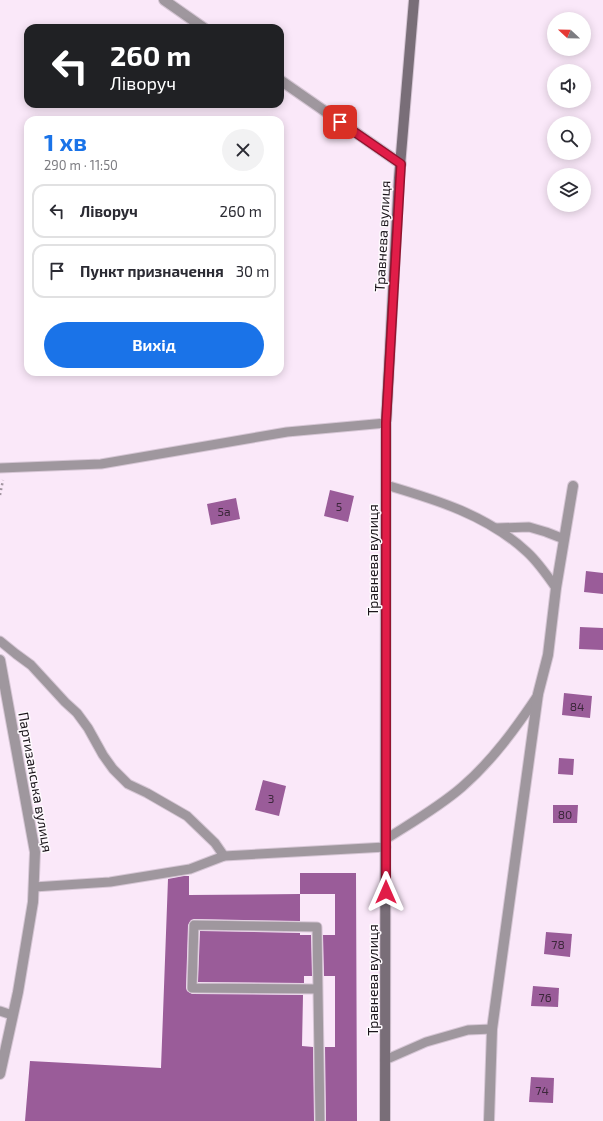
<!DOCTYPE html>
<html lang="uk">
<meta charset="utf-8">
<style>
body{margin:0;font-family:"Exo 2",sans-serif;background:#f2f2f3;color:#2b2b33;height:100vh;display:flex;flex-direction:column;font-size:15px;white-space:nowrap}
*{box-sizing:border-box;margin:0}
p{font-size:13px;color:#7c7c81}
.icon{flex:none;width:22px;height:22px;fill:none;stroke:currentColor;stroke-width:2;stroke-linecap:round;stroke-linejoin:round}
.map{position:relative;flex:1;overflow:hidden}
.details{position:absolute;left:24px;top:116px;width:260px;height:260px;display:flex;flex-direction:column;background:#fff;border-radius:12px;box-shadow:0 2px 10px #0003}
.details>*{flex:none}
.guide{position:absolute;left:24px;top:24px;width:260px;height:84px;border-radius:12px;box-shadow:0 2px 10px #0003;background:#202124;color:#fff;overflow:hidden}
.needle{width:26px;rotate:292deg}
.fabs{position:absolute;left:547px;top:12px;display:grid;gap:8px}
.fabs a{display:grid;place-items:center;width:44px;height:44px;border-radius:50%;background:#fff;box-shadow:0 2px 10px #0003;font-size:20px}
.pin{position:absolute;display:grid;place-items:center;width:34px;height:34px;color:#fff;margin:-17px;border-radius:8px;box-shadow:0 2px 6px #0006}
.me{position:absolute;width:44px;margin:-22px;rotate:0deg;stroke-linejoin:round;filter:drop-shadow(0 0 3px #0008)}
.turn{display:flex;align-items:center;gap:14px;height:84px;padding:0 20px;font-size:18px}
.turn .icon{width:52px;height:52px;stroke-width:2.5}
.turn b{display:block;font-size:28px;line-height:34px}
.round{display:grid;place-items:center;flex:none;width:42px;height:42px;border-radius:21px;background:#f2f2f3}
.headline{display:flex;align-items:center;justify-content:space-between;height:68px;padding:0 20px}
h1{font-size:24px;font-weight:700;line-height:30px;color:#1a73e8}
.button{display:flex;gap:8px;margin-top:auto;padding:8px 20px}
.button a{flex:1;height:46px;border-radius:24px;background:#1a73e8;color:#fff;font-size:16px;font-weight:700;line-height:46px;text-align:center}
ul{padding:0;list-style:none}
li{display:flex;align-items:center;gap:12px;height:54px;margin:0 8px 6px;padding:0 12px;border:2px solid #e1e1e2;border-radius:12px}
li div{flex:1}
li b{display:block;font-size:15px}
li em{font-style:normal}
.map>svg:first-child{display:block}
.building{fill:#9a5c99}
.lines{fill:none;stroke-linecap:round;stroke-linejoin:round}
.lane-casing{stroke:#d6c6d5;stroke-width:11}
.street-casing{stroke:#d6c6d5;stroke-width:12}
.secondary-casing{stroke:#d6c6d5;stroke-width:12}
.path{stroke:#a194a0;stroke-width:2.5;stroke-dasharray:2 3;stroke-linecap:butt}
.lane{stroke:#9f979e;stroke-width:9}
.street{stroke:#9f979e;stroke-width:10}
.secondary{stroke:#796e78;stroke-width:10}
.route-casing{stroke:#92132f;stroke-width:10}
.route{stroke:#e11d48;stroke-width:7}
.labels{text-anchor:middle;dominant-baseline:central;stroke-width:3;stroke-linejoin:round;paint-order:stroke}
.number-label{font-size:12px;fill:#3b273a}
.street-label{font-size:14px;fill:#1b151b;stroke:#fefafe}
</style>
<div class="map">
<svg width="603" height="1121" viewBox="0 0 603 1121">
<rect width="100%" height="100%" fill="#fae8f9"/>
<g class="building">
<polygon points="330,490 354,496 348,522 324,516"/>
<polygon points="236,498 240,519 211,525 207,504"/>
<polygon points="586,571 603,573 603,594 584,592"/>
<polygon points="580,627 603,628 603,650 579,649"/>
<polygon points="564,693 592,696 590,718 562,715"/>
<polygon points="559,758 574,759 573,775 558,774"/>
<polygon points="263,780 286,786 279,816 255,810"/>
<polygon points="553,805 578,805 577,823 553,823"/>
<polygon points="300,873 356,873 357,1121 326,1121 325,1047 335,1047 335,976 324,976 323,935 335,935 335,894 300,894"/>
<polygon points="184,876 189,876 189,895 300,894 300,921 194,919 191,920 188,925 186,988 187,991 192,994 303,995 302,1046 313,1047 314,1121 25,1121 30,1061 161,1068 168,879"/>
<polygon points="200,931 300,933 300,935 311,935 312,976 304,976 304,983 198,982"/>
<polygon points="546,932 572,934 570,957 544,954"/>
<polygon points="533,986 559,988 558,1007 531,1006"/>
<polygon points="531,1077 554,1078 553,1103 529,1102"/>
</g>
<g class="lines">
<g class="lane-casing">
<g id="lane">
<polyline points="0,468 101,464 287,432 386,423"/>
<path d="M386,485C437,500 487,515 527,552C538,562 547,575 556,588"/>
<polyline points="496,528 529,527 546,532 564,539"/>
<polyline points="0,641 16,654 31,665 65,702 77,713 88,728 103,755 113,769 128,784 147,793 187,816 215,843 224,856"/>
<path d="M386,839C411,823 439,807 462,787C492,761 516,728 538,695"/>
<polyline points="34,887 110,882 190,869 224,856 386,847"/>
<polyline points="318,989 192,988 194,925 317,927 320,1121"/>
<polyline points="0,1011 12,1015"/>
<polyline points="385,1060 426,1042 468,1030 492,1029"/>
</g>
</g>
<g class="street-casing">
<g id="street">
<polyline points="164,0 204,28"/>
<polyline points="280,80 401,164"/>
<polyline points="0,660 35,852 33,902 18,992 0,1074"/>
<polyline points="489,1121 492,1029 538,694 548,655 556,588 573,486"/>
</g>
</g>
<g class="secondary-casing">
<polyline id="secondary" points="385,1121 386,423 399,178 414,0"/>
</g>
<polyline class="path" points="0,495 3,480"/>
<use href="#lane" class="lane"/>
<use href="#street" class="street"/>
<use href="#secondary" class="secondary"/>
</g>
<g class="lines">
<g class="route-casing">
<polyline id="route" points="340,122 401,164 386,423 386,892"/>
</g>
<use href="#route" class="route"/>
</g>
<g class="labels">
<g class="number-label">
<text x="339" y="506">5</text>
<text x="224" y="511">5а</text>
<text x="577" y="706">84</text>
<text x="271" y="798">3</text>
<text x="565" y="814">80</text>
<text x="558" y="944">78</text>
<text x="545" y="997">76</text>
<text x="542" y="1090">74</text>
</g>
<g class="street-label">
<text transform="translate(382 236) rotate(-87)">Травнева вулиця</text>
<text transform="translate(372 560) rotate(-90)">Травнева вулиця</text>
<text transform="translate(36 782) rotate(80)">Партизанська вулиця</text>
<text transform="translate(372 980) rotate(-90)">Травнева вулиця</text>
</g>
</g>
</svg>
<div class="fabs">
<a><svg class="needle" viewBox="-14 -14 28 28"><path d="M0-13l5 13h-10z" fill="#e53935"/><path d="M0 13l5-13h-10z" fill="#7c7c81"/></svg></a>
<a><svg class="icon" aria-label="sound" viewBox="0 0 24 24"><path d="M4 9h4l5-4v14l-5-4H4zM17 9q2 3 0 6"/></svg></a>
<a><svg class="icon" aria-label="search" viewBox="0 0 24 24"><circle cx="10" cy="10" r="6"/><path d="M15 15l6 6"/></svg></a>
<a><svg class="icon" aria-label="layers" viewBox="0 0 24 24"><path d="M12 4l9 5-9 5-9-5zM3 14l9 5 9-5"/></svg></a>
</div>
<div class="pin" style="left:340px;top:122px;background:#d93025"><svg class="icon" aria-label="arrive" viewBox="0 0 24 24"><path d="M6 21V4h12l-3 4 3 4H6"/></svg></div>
<svg class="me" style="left:386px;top:892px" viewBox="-20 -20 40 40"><path d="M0-17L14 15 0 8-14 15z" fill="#e11d48" stroke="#fff" stroke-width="4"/></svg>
<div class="guide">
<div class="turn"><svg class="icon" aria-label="left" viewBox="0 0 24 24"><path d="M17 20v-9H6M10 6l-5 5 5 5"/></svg><div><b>260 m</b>Ліворуч</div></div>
</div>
<section class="details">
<div class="headline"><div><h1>1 хв</h1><p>290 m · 11:50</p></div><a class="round"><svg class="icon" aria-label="close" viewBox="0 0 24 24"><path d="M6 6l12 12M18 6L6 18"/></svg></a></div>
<ul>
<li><svg class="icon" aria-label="left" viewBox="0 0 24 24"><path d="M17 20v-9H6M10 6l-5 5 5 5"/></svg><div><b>Ліворуч</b></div><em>260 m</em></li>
<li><svg class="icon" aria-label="arrive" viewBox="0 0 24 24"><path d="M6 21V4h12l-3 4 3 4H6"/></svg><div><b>Пункт призначення</b></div><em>30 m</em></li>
</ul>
<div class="button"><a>Вихід</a></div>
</section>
</div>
